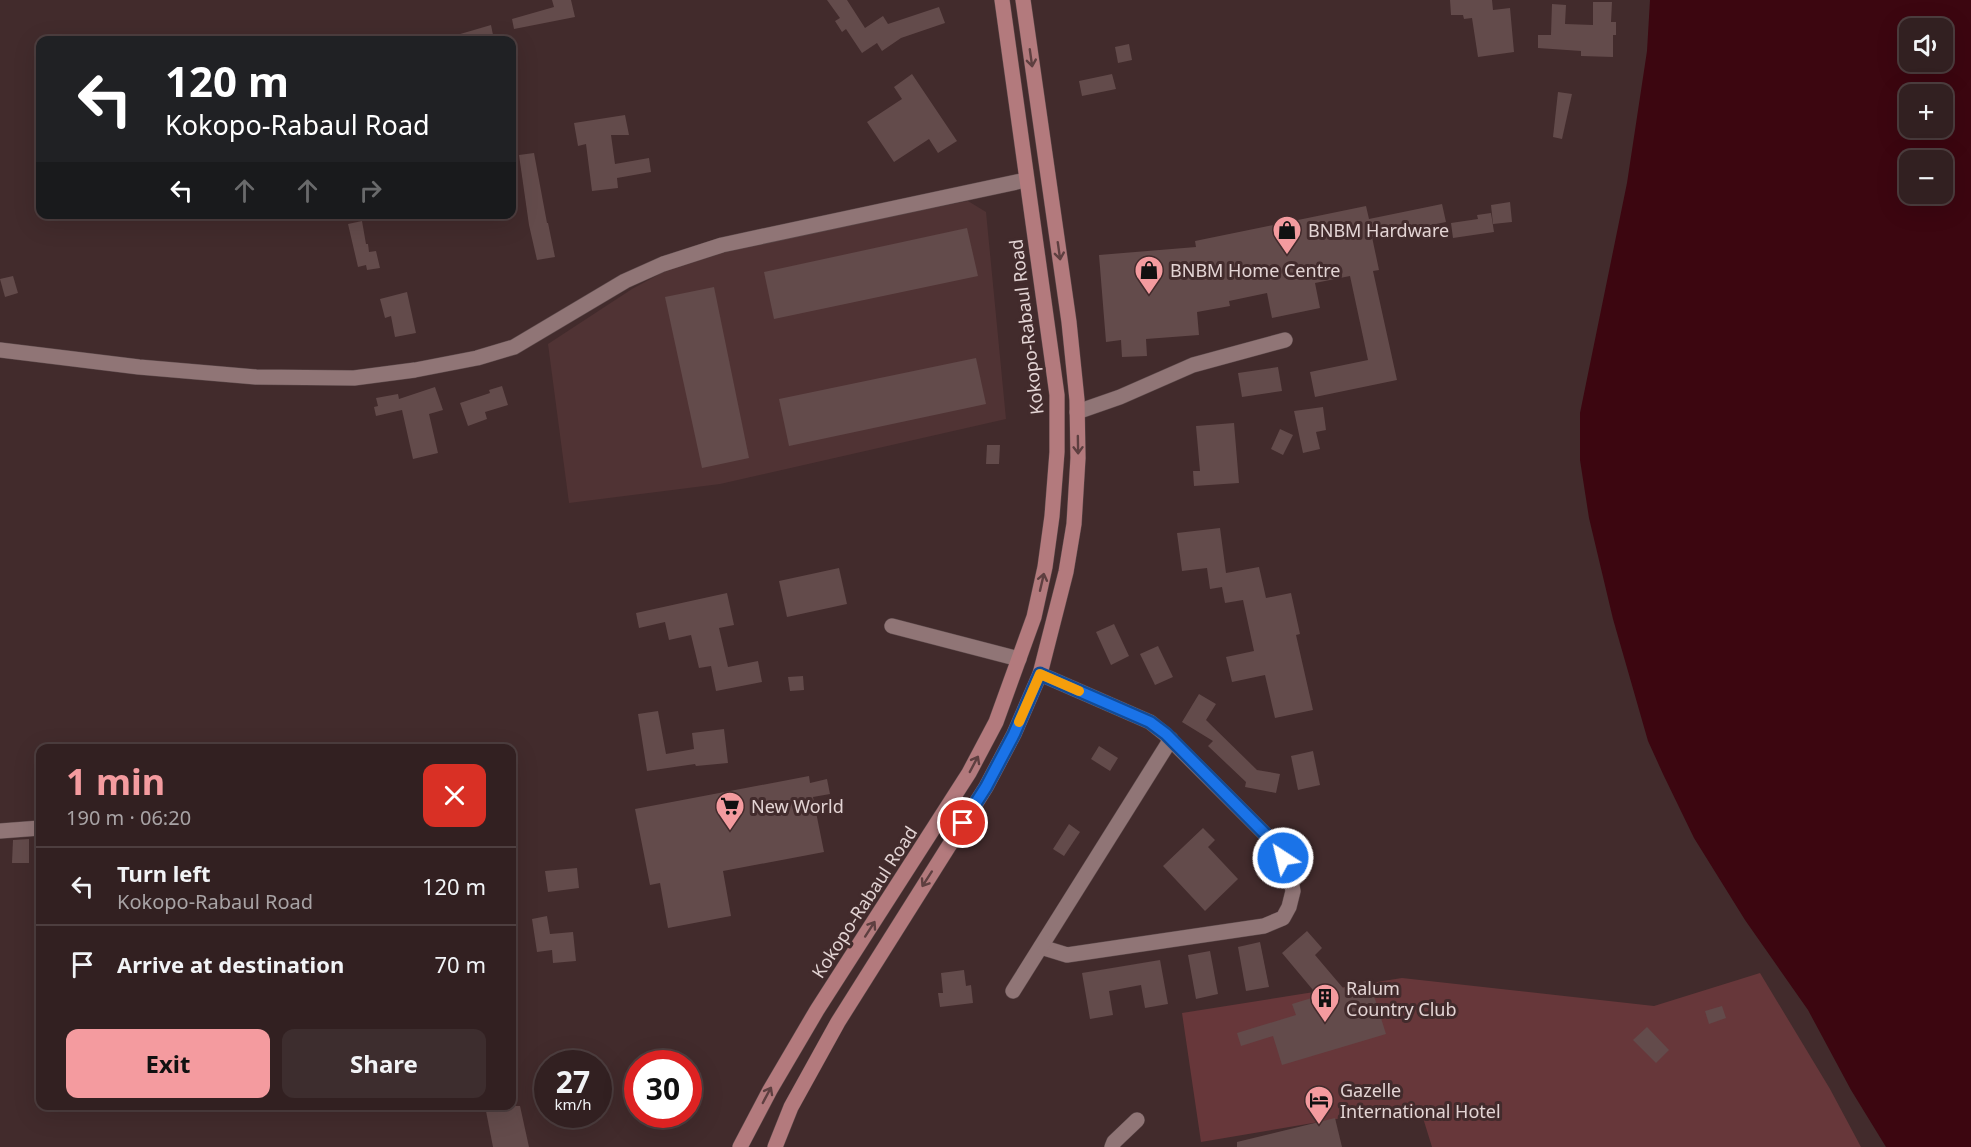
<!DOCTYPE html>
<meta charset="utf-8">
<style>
body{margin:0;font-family:"Noto Sans",sans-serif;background:#3d2d2e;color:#f1f3f6;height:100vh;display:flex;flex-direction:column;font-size:22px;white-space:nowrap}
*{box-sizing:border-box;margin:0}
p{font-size:20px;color:#a8a3a5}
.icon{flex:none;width:33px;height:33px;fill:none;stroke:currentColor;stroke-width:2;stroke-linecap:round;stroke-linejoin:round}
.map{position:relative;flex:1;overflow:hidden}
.details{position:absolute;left:36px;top:744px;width:480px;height:366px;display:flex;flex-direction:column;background:#322021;border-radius:12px;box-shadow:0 6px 24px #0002,0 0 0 2px #4d3e3f}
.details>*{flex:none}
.top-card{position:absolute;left:36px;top:36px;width:480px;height:183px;border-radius:12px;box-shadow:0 6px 24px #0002,0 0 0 2px #4d3e3f;background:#202124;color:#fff;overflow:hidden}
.fabs{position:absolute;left:1899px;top:18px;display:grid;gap:12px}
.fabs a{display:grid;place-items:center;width:54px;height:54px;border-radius:12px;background:#322021;box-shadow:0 6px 24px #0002,0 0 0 2px #4d3e3f;font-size:30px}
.speed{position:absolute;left:534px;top:1050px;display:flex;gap:12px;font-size:30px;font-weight:700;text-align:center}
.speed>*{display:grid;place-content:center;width:78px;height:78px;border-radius:50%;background:#322021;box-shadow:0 6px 24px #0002,0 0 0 2px #4d3e3f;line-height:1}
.speed small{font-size:15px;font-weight:400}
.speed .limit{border:9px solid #d22;background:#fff;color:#111}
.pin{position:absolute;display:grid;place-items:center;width:51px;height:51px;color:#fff;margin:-26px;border:3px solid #fff;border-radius:50%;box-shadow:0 2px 6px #0007}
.me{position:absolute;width:66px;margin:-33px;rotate:325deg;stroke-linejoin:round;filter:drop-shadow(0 0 4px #0008)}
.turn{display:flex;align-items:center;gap:21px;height:126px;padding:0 30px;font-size:27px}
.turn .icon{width:78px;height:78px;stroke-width:2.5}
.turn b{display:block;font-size:42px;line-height:51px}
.lanes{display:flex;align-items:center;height:57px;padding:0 30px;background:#0003;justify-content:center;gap:30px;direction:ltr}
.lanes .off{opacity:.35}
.round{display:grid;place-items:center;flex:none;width:63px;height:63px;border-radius:12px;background:#3d2d2e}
.summary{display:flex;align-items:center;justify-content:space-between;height:102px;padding:0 30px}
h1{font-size:36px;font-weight:700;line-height:45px;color:#f49b9f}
.primary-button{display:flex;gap:12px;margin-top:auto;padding:12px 30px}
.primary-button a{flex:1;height:69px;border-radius:12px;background:#f49b9f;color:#111;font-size:24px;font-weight:700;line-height:69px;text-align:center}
.primary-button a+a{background:#3d2d2e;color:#f1f3f6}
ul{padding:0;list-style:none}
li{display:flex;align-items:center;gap:18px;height:78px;padding:0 30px;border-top:2px solid #4d3e3f}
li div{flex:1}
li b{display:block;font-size:22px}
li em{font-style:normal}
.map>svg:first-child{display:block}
.built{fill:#503334}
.green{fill:#67373a}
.water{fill:#3c0610;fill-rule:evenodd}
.building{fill:#634b4b}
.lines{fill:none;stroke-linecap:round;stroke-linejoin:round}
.minor-casing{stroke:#5c494a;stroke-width:16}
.major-casing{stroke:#5c494a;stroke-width:16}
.minor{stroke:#907576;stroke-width:15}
.major{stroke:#b37a7d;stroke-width:15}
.oneway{stroke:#5e3f40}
.route-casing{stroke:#114b97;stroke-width:15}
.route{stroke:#1a73e8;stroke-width:10}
.slow{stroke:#f59e0b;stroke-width:10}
.labels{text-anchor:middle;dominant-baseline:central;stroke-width:6;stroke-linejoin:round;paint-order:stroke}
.poi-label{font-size:18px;fill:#e3d4d4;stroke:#422b2c;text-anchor:start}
.street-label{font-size:18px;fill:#e3d4d4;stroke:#422b2c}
</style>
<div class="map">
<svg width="1971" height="1147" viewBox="0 0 1971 1147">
<rect width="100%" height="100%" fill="#422b2c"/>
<polygon class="built" points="968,201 986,212 1006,419 720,484 569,503 548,344 632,289 700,252"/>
<polygon class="green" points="1760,973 1830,1089 1861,1147 1432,1147 1419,1105 1201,1142 1182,1013 1402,978 1654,1006"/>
<path class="water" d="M1650,0H1971V1147H1886L1851,1090L1808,1010L1745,920L1694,838L1663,774L1648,741L1613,619L1589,518L1580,460V413L1627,183L1647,51ZM1910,28H1942V62H1910ZM1910,94H1942V128H1910ZM1910,160H1942V194H1910Z"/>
<g class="building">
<polygon points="552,0 571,0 575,17 514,29 512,19 554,7"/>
<polygon points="827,0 847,0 865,28 883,16 888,24 939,7 945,23 901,38 882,51 877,43 862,53 846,29 842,32 835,21 840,18"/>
<polygon points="1450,0 1492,0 1493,10 1510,8 1514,52 1478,57 1472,18 1464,19 1463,15 1451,15"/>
<polygon points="1593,2 1612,2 1611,22 1616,22 1616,35 1613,35 1613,57 1581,56 1581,51 1538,48 1538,35 1551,35 1552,4 1566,5 1565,24 1593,25"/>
<polygon points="491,25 494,40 450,40 450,37"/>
<polygon points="1129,44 1132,60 1118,63 1115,47"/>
<polygon points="912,74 957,141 938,153 929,139 894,162 867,122 902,99 894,87"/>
<polygon points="1112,74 1116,89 1082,96 1079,81"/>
<polygon points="1558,92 1572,94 1562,139 1553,137"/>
<polygon points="625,115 629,135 611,135 615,164 649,158 651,172 617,178 618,188 592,191 586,144 578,146 574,123"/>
<polygon points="534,153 547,223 548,223 555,257 537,260 529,225 519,155"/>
<polygon points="1510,202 1512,222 1493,224 1491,205"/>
<polygon points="1442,204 1446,222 1372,237 1379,270 1373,271 1397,380 1315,397 1310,372 1368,360 1350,276 1315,283 1320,308 1272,318 1267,293 1229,301 1230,306 1197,312 1199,335 1146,339 1147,356 1122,357 1121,340 1106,342 1099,255 1196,247 1195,241 1366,206 1369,219"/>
<polygon points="1491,213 1494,232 1453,238 1451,223 1478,219 1477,215"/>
<polygon points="362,221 366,244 368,244 369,252 376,251 380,268 367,270 366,265 358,267 348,224"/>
<polygon points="967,228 978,276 774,319 764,272"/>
<polygon points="13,276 18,293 5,297 0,279"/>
<polygon points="714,287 749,458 702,468 665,297"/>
<polygon points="407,292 416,333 395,337 391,316 385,318 380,299"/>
<polygon points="976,358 986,404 789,446 779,399"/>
<polygon points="1278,367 1282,391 1242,397 1238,373"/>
<polygon points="502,386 508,405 485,412 487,419 468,426 460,403 490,393 489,390"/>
<polygon points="435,387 443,410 429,414 438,453 413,459 402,410 376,416 374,407 378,406 376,398 398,394 399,399"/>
<polygon points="1323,407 1326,430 1316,432 1320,449 1303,453 1294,411"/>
<polygon points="1234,423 1239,483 1194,486 1193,471 1200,471 1196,426"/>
<polygon points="1280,429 1293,435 1283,455 1271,449"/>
<polygon points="987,445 1000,445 999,464 986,464"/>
<polygon points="1220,528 1226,573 1259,567 1266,598 1291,593 1300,634 1296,635 1313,710 1275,718 1265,675 1232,682 1226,657 1254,651 1243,600 1225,603 1222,587 1210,589 1207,568 1182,571 1177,533"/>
<polygon points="839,568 847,604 787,617 779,581"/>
<polygon points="727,593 734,625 719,628 728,667 758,661 762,682 716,691 711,666 699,668 691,635 669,640 665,622 639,628 636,613"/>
<polygon points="1114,624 1129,656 1111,665 1096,632"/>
<polygon points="1158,646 1173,677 1155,685 1140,654"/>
<polygon points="803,676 804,690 790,691 788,677"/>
<polygon points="1199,694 1216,704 1206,720 1257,770 1280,774 1276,793 1245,787 1246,782 1208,746 1213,741 1182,722"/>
<polygon points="658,711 666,754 694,749 692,733 724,729 728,763 696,766 695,764 647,771 638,714"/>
<polygon points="1099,746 1118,758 1110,771 1091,759"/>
<polygon points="1313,751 1320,785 1298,790 1291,756"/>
<polygon points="809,776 810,783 827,779 830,794 813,797 824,852 723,871 731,916 668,928 660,883 650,885 635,809"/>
<polygon points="1069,824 1080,832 1064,856 1053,849"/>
<polygon points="1203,828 1215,840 1208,847 1238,879 1205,911 1163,866"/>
<polygon points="29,839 29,863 12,863 13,840"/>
<polygon points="577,868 579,888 548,892 545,871"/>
<polygon points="547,916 550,934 573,932 576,961 553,963 552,950 537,952 532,919"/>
<polygon points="1307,931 1322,948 1315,955 1343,988 1369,980 1386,1034 1282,1065 1273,1036 1241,1046 1237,1033 1296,1015 1292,1004 1318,996 1282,953"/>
<polygon points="1260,942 1269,987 1246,991 1238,947"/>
<polygon points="1210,951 1218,994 1196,999 1188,955"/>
<polygon points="1160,960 1168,1004 1145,1008 1141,985 1109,991 1113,1015 1090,1019 1082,973"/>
<polygon points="964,970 966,986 971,985 973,1003 940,1007 938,993 943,993 941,973"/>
<polygon points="1722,1006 1726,1018 1709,1024 1705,1011"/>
<polygon points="1647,1027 1669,1050 1656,1063 1633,1040"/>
<polygon points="485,1106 520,1106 529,1147 493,1147"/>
<polygon points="1335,1118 1342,1147 1237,1147 1237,1142"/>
</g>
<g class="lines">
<g class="minor-casing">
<g id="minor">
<polyline points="0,350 139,367 256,377 354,378 415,370 477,358 514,347 625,281 663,264 722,245 1026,180"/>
<polyline points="1077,412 1120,397 1193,365 1285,340"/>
<polyline points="892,626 1019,659"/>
<polyline points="1040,674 1150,722 1165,734 1276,845 1289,871 1293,891 1289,907 1283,918 1264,926 1067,955 1041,947"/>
<polyline points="0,831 40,828"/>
<polyline points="1013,991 1171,739"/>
<polyline points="1112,1147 1114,1142 1137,1120"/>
</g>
</g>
<g class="major-casing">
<g id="major">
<polyline points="740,1147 770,1090 817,1010 969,773 996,722 1034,617 1045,567 1052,516 1057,452 1057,395 1002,0"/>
<polyline points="775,1147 791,1107 838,1022 986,787 1014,734 1040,674 1066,572 1074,524 1078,458 1077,400 1069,322 1023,0"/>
</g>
</g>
<use href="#minor" class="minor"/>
<use href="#major" class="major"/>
</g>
<defs><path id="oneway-shaft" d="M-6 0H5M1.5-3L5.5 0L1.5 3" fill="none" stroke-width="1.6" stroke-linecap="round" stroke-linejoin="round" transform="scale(1.5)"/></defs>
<g class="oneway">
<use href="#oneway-shaft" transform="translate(1031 58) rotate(82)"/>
<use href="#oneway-shaft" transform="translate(1059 251) rotate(82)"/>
<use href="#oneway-shaft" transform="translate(1078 445) rotate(89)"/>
<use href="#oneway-shaft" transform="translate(1042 582) rotate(-77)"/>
<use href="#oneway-shaft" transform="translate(974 764) rotate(-62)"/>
<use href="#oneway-shaft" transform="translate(927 879) rotate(123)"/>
<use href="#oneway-shaft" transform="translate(870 929) rotate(-57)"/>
<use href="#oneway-shaft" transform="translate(767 1095) rotate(-62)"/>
</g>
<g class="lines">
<g class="route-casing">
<polyline id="route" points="963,823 986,787 1014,734 1040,674 1150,722 1166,734 1276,845 1283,858"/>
</g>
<use href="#route" class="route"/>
<polyline class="slow" points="1019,722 1040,674 1079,691"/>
</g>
<defs>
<g id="shop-pin" transform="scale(1.5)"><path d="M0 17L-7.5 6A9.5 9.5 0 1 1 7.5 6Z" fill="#f49b9f" stroke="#422b2c"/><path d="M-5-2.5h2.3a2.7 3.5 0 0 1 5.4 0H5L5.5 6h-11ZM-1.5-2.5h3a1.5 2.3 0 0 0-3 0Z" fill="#111"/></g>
<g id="supermarket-pin" transform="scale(1.5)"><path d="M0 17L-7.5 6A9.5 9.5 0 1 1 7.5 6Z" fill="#f49b9f" stroke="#422b2c"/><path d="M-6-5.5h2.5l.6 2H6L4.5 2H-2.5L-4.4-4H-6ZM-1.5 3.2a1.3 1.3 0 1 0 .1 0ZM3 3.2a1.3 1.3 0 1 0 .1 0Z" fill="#111"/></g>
<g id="building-pin" transform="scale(1.5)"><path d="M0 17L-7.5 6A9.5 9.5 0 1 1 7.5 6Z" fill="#f49b9f" stroke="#422b2c"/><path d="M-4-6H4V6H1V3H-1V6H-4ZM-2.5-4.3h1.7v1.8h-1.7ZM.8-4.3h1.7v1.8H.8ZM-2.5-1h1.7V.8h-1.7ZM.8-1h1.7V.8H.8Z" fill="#111"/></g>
<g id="hotel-pin" transform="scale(1.5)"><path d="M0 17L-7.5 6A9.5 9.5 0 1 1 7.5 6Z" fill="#f49b9f" stroke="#422b2c"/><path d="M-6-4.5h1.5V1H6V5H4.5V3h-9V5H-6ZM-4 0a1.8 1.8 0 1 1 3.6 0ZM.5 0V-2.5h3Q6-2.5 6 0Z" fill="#111"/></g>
</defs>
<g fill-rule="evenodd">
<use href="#shop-pin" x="1287" y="230"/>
<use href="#shop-pin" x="1149" y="270"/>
<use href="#supermarket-pin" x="730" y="806"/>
<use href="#building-pin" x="1325" y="998"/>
<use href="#hotel-pin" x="1319" y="1100"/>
</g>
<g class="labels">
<g class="poi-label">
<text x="1308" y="230">BNBM Hardware</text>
<text x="1170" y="270">BNBM Home Centre</text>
<text x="751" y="806">New World</text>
<text x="1346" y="988">Ralum<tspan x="1346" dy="21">Country Club</tspan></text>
<text x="1340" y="1090">Gazelle<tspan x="1340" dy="21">International Hotel</tspan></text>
</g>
<g class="street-label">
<text transform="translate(1026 327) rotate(-97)">Kokopo-Rabaul Road</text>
<text transform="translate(864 902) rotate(-57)">Kokopo-Rabaul Road</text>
</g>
</g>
</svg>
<div class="fabs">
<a><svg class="icon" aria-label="sound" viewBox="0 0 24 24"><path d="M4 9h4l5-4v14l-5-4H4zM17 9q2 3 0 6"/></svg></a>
<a>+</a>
<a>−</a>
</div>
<div class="speed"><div>27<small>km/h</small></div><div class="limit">30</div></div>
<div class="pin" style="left:963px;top:823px;background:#d93025"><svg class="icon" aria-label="arrive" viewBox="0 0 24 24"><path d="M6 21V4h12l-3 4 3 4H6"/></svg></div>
<svg class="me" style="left:1283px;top:858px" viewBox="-20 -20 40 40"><circle r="17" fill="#1a73e8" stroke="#fff" stroke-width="3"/><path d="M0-11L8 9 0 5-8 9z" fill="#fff"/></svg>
<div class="top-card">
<div class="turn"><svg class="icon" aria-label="left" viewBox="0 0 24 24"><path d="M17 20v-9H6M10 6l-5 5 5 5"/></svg><div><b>120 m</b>Kokopo-Rabaul Road</div></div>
<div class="lanes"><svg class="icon" aria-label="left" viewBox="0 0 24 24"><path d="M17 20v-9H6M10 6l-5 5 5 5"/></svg><svg class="icon off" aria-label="ahead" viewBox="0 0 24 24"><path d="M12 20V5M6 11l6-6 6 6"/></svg><svg class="icon off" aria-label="ahead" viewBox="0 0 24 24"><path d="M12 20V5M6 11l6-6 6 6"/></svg><svg class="icon off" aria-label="right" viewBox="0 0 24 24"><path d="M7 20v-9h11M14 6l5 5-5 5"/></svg></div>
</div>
<section class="details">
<div class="summary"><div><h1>1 min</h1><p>190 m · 06:20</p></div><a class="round" style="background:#d93025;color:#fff"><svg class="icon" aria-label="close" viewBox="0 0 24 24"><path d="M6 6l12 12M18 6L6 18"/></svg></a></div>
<ul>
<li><svg class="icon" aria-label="left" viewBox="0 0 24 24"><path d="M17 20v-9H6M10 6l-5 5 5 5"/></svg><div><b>Turn left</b><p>Kokopo-Rabaul Road</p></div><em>120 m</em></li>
<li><svg class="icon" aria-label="arrive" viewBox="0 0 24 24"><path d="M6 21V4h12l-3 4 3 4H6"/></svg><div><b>Arrive at destination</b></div><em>70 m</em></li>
</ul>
<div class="primary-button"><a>Exit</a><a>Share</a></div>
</section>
</div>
